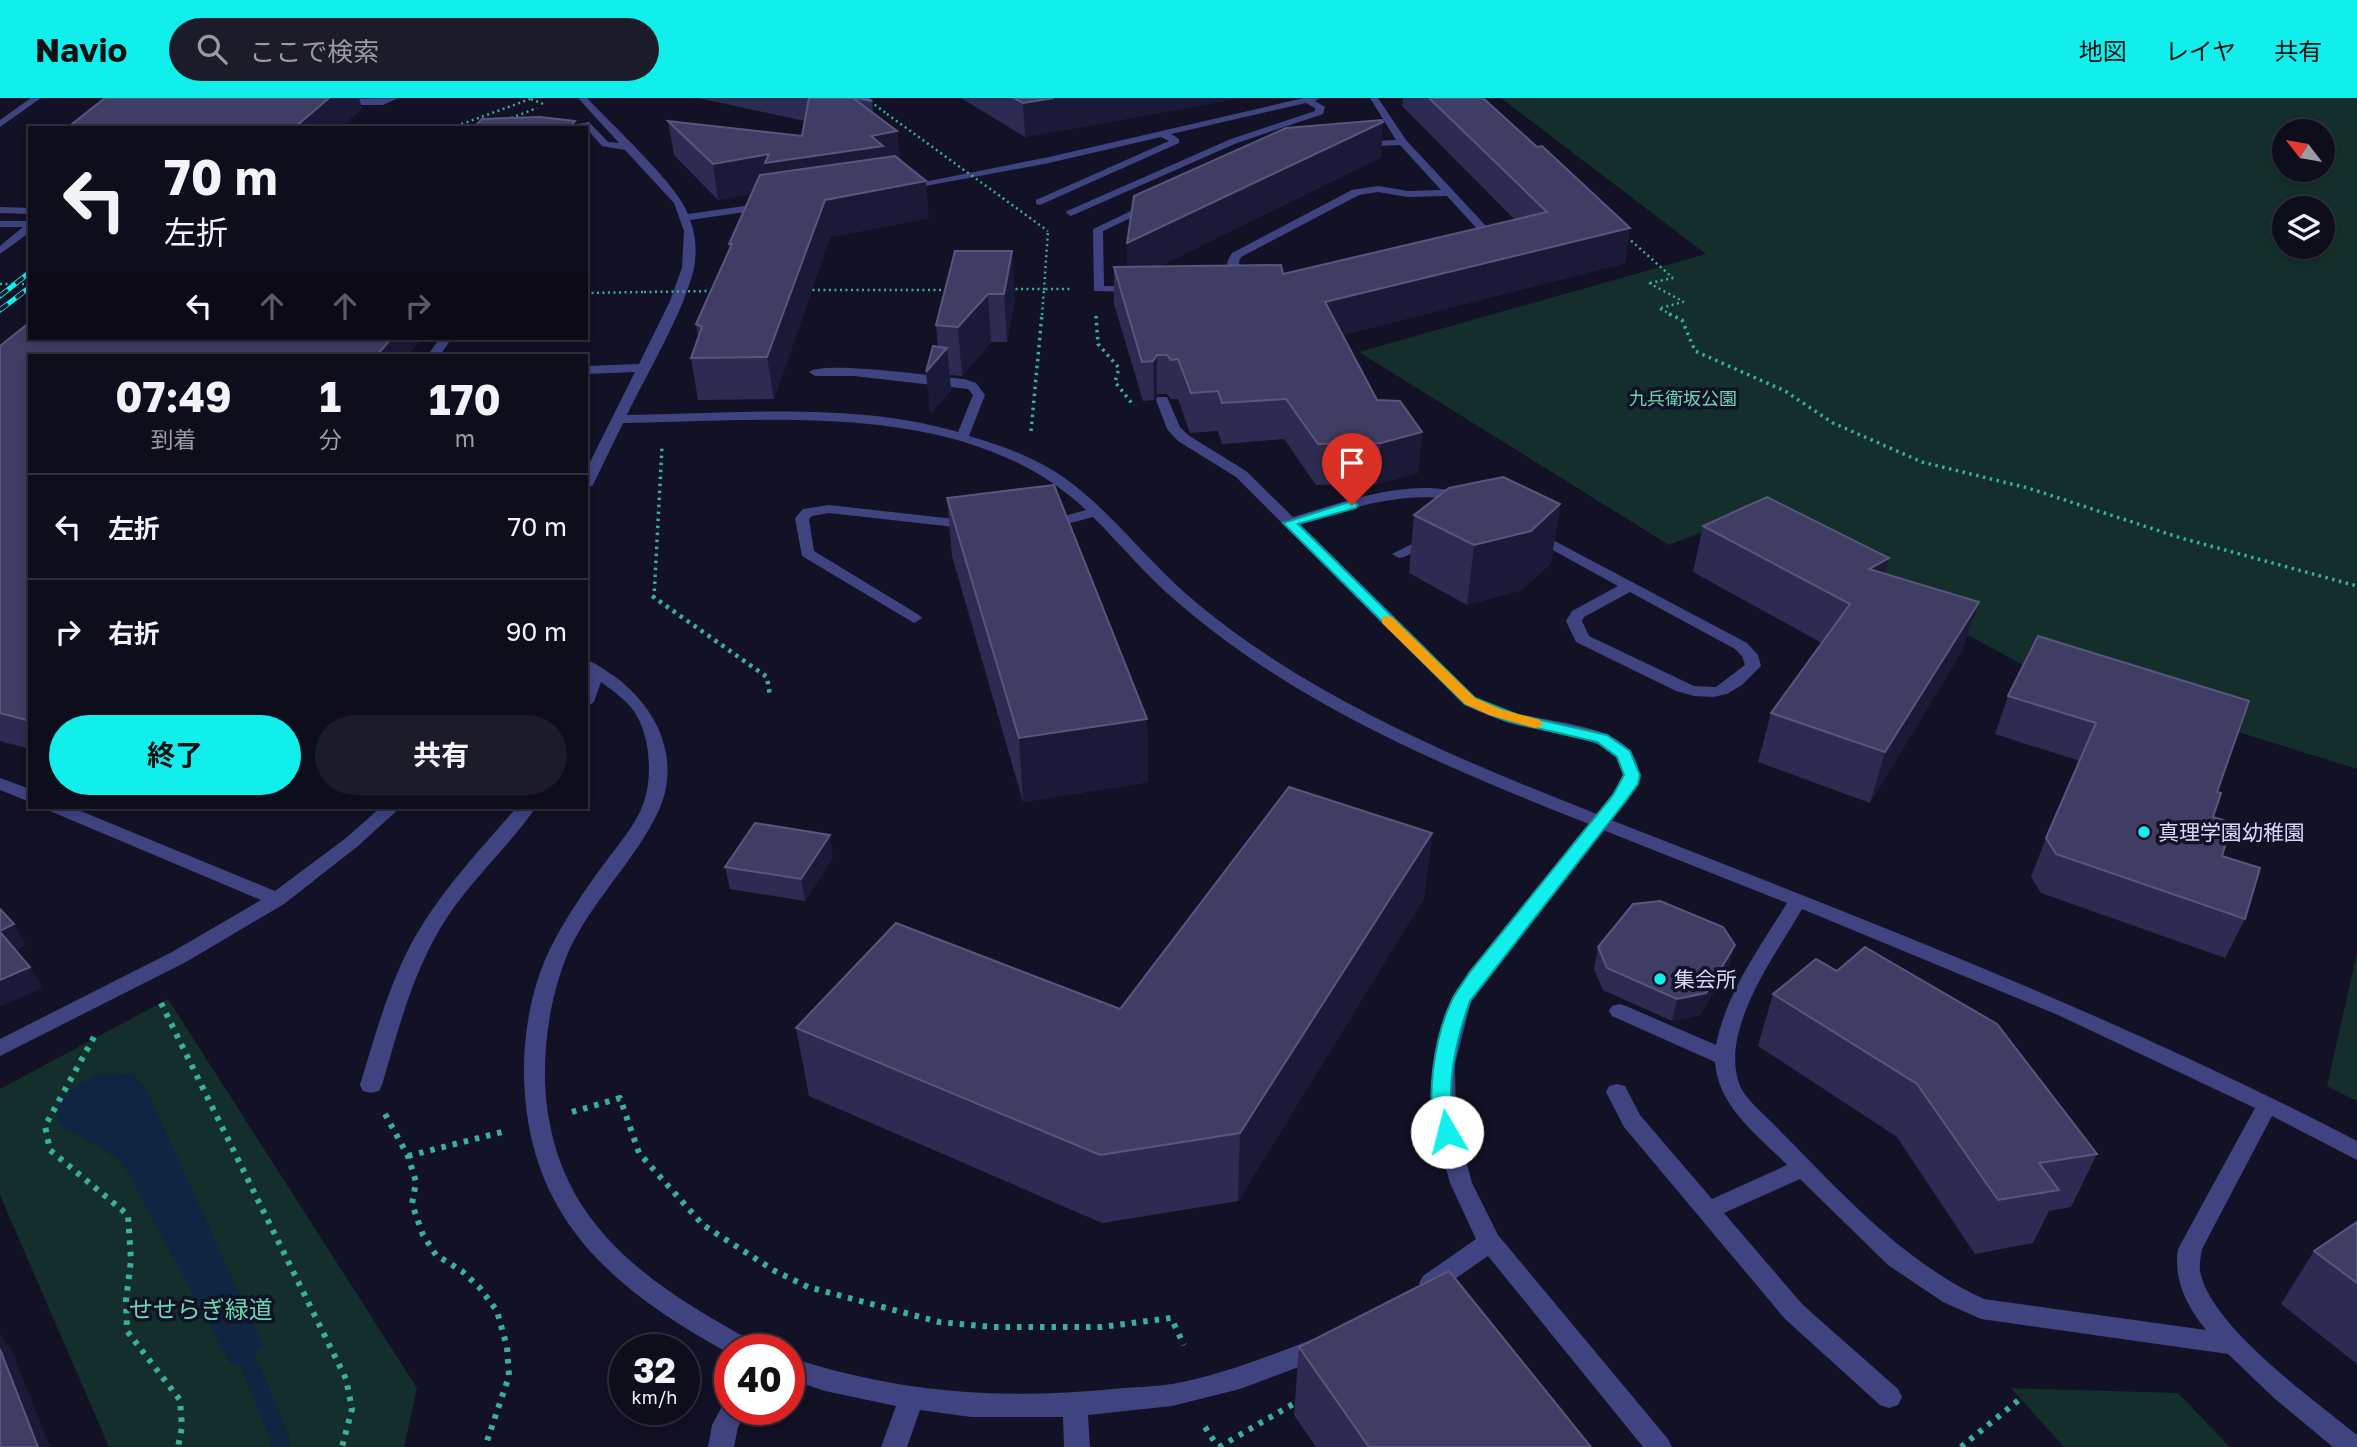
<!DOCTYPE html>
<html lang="ja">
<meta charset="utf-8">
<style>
body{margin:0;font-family:"Golos Text","Noto Sans JP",sans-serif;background:#1c1b29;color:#f1f3f6;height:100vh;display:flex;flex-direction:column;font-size:26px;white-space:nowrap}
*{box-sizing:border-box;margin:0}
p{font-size:23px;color:#9b9ca3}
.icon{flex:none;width:38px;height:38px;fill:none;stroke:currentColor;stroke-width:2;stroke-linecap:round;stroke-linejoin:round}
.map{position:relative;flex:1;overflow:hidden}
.panel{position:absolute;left:28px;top:256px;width:560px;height:455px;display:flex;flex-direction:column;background:#0e0d1c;border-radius:0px;box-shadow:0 4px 10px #0003,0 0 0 2px #2e2d3b}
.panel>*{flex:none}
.banner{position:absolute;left:28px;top:28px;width:560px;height:214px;border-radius:0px;box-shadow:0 4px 10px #0003,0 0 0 2px #2e2d3b;background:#0e0d1c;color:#f1f3f6;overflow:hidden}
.needle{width:46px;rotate:301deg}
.fabs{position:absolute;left:2272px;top:21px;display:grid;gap:14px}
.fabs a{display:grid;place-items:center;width:63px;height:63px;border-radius:50%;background:#0e0d1c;box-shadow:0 4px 10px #0003,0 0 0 2px #2e2d3b;font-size:35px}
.speed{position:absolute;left:609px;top:1236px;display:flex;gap:14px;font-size:35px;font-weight:700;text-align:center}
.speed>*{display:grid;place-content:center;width:91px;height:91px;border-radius:50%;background:#0e0d1c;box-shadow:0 4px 10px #0003,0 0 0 2px #2e2d3b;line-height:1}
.speed small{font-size:18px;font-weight:400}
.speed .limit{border:10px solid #d22;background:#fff;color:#111}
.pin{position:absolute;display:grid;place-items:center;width:60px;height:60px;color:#fff;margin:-72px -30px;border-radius:50% 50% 50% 0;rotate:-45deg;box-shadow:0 0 7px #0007}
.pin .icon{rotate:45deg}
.me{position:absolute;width:77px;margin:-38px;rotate:352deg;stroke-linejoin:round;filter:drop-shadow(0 0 5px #0008)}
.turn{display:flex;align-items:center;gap:24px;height:147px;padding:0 21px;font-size:32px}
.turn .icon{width:91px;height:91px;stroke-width:2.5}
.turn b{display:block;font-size:49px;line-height:60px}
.lanes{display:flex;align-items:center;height:66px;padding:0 21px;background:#0003;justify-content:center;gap:35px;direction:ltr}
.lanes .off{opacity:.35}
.eta{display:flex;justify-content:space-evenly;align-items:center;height:119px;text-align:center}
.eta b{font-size:42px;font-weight:700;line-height:49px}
.primary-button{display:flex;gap:14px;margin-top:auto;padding:14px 21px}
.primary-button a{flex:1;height:80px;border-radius:42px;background:#10efec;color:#111;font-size:28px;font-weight:700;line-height:80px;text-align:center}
.primary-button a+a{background:#1c1b29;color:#f1f3f6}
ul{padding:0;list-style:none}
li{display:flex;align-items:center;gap:21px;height:105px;padding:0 21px;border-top:2px solid #2e2d3b}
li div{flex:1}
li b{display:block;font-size:26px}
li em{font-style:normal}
header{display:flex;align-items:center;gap:42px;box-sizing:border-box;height:98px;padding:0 35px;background:#10efec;color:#111}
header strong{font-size:33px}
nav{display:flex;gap:38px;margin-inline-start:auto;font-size:24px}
.search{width:490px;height:63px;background:#1c1b29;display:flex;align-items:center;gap:18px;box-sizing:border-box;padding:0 24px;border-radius:38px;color:#9b9ca3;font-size:26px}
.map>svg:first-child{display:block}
.green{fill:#142f2b;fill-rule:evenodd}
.water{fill:#0e2641}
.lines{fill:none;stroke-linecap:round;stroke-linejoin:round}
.stream{fill:#0e2641;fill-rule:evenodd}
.path-far3{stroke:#38b09b;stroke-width:2.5;stroke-dasharray:2 3.5;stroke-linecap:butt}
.path-far2{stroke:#38b09b;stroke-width:3.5;stroke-dasharray:2.5 4.5;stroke-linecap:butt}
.path-far1{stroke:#38b09b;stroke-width:4.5;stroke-dasharray:3.5 5;stroke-linecap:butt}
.path{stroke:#38b09b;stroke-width:6;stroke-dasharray:4.5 7;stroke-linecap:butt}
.minor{fill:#3f4481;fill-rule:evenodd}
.rail-casing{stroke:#10efec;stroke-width:5}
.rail{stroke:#121125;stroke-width:3.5;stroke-dasharray:10;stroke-linecap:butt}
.path-bridge{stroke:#38b09b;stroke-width:2.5;stroke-dasharray:2 3.5;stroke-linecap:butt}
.wall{fill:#2e2b52}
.shaded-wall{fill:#1b1938}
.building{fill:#403d64;stroke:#58567c;stroke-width:2}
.route{fill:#10efec;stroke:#0a9b99;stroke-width:2}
.slow{fill:#f59e0b}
.poi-dot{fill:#10efec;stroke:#121125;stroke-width:2.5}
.labels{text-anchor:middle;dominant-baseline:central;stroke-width:7;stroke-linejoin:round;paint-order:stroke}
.far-park-label{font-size:18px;fill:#68d8af;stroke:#121125}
.poi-label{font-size:21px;fill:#d7d7fc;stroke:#121125;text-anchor:start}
.near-park-label{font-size:24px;fill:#68d8af;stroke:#121125}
</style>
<header>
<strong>Navio</strong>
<div class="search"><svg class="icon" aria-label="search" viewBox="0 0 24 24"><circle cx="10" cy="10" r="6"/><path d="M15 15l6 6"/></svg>ここで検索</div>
<nav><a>地図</a><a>レイヤ</a><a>共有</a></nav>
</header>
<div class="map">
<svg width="2357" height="1349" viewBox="0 0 2357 1349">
<rect width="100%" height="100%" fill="#121125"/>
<g class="green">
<path d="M1501,0H2357V671L2023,567L1746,417L1669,447L1359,254L1706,156ZM2284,33H2322V72H2284ZM2284,110H2322V149H2284Z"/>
<polygon points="2357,855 2357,1003 2327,988"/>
<polygon points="168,901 417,1290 404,1349 109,1349 0,1097 0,991"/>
<polygon points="2011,1290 2178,1295 2230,1349 2064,1349"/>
</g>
<polygon class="water" points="98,975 133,976 146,990 263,1247 248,1263 231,1267 121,1063 58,1026 58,999"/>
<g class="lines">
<polygon class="stream" points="248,1254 255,1257 258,1263 291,1343 289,1349 269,1349 271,1343 238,1263 241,1257"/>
<g class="path-far3">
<polyline points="866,0 887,16"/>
<polyline points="531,1 546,7"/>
<polyline points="506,22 537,10"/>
<polyline points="451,30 533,0"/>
<polyline points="1627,139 1673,180"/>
<polyline points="1649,185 1684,204"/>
<polyline points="1650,185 1673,180"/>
<polyline points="0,186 30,186"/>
<polyline points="1010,191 1044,191 1048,133"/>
<polyline points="807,192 948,192"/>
<polyline points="586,195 644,194"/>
<polyline points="1661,210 1683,204"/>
<polyline points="1660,211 1673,217"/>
<polyline points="1042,217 1044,191 1071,191"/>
</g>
<g class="path-far2">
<polyline points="1669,216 1682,222 1695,253 1785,293 1833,325 1922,364 2028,390 2181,440 2357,488"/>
<polyline points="1096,218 1098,246 1119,270 1115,284 1134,308"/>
<polyline points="1031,333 1042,216"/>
<polyline points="654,500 662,349"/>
</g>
<polyline class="path-far1" points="652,498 767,579 770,598"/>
<g class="path">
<polyline points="161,905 346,1281 352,1311 342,1349"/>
<polyline points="94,939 45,1028 50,1052 128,1117 131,1162 126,1202 127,1233 180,1302 182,1329 178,1349"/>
<polyline points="572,1014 620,1000 639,1055 703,1127 775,1173 808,1189 939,1224 992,1229 1101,1229 1171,1220 1184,1247"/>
<polyline points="385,1016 408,1058 416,1084 412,1106 423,1137 436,1157 462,1173 480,1190 497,1213 507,1249 509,1278 485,1349"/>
<polyline points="408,1058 506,1033"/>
<polyline points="1205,1329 1218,1349"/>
<polyline points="1219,1349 1300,1302"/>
<polyline points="1961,1349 2020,1301"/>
</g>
<g class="minor">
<polygon points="31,0 41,0 0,29 0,22"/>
<polygon points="321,0 330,1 398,0 383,7 327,7 321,4"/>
<path d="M578,0H587C611,26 678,87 688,116L766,105L771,108L766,111L690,122C696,137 697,154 694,170C684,214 647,275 627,317C735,316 852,303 958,334L973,297L968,291L854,278H815L809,274C824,262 938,279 964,281L976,285L985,297L969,338C1003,348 1037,360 1066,381C1102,407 1130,441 1161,472C1184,496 1211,517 1238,537C1347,615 1472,667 1597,716C1604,707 1616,697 1620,686C1641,641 1545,634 1520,628C1501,623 1482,615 1464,607L1236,379L1178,343L1167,331L1156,302L1157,299H1167L1180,329L1188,337L1246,373L1293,419C1350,402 1412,378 1471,397L1473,400L1466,404C1409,390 1354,409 1300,426C1341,466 1381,506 1422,546C1439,563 1456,585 1475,599C1515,627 1602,618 1630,653C1651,680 1628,701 1611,722C1864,821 2117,918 2357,1043V1062L2272,1018L2202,1151C2201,1158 2199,1166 2200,1173C2210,1228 2314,1302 2357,1337V1349H2333L2274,1300L2228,1256L1981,1221L1943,1204L1888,1167L1800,1081L1724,1115L1803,1207L1898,1291L1902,1299L1898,1307L1889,1310L1880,1307L1785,1221L1624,1029L1606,994L1609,988L1617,986L1625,988L1640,1017L1712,1101L1787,1067C1758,1037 1718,1009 1715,964L1612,918L1609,913L1612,908L1619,906L1626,908L1716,947C1726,895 1760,849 1787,805L1603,732L1471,904L1455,966L1456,1026L1472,1085L1498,1137L1668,1341L1672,1349H1643L1488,1158L1439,1192L1431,1195L1423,1192L1419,1185L1423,1178L1476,1141L1450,1085L1434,1026V966L1440,935L1454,897L1589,726C1447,670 1301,609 1183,509C1150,482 1123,449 1093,419L1044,432L1039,431L1037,428L1039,425L1086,412C967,300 774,323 623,325L593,387L586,391V372L635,274L586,276V268L639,266L670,203L682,170L684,133L674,105L625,52L602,48L586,30H555L589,24L608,44L619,45ZM1802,811L2058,917L2255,1010L2178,1151C2173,1181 2187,1209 2206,1232L1984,1201C1893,1159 1830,1081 1760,1013C1753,1006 1744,997 1740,988C1718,932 1776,857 1802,811Z"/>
<polygon points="1304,0 1320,0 1315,3 1325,9 1323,16 1237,45 1071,118 1066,115 1067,113 1231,41 1315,13 1315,10 1306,5 1171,36 1179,41 1179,45 1040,107 1036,106 1036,102 1169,43 1161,39 1049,65 904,92 899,89 1049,59"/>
<polygon points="1370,0 1378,0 1406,42 1499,142 1499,146 1491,146 1447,98 1408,99 1378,94 1359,97 1241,159 1239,164 1244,190 1234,192 1227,164 1232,155 1352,92 1378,88 1408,93 1441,92 1400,47 1355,49 1355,45 1358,44 1396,42"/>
<polygon points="1152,103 1157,106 1156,108 1103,133 1104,188 1136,188 1142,191 1136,194 1094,193 1093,131"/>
<polygon points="0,109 30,110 30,116 0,115"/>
<polygon points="0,123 30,123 30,134 0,156 0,148 23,129 0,129"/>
<polygon points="440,240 452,240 440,257 428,257"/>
<polygon points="829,407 972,423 979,427 972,431 829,415 812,418 809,421 814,453 919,517 922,520 914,525 802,458 795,420 803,411"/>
<path d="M1534,432L1747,545L1758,557L1761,568L1742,587L1727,596L1713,599L1694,598L1676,593L1576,544L1566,523L1572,513L1618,488L1529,439L1527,436ZM1630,494L1735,551L1742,558L1745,567L1716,589L1694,588L1589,538L1582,523L1584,519Z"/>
<polygon points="1430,437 1437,441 1435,444 1404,459 1399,460 1392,456"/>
<path d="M586,562C596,565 605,572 614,578C656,608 682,660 659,712C636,762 591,803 568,855C551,896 544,941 545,985C551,1121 642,1183 752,1243L755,1251H730V1256C614,1192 528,1122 524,980C523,937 531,890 550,851C565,821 584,793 604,766C618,747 636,727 644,704C653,677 650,635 633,612C625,601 612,592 601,584L594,604L586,609Z"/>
<polygon points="0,680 30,691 30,704 0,692"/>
<polygon points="47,709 71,709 275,793 346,740 381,709 401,709 358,748 284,806 186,864 0,958 0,941 172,854 261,802 50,713"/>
<path d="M517,709H536C510,747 474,779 448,818C414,869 399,929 382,987L379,993L371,995L363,993L360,987C374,941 387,893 409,850C437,797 478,754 517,709Z"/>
<path d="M1319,1239L1328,1242L1331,1250L1328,1258L1240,1291L1172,1308L1088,1317L1090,1349H1064L1063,1319H971L920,1312L907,1349H881L896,1308L825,1293L789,1281V1259C899,1295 1000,1302 1114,1291C1133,1289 1153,1289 1172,1286C1223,1277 1271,1257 1319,1239Z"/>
<polygon points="730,1301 730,1311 747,1311 738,1329 734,1349 708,1349 712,1327 725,1303"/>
</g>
<g class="rail-casing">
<g id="rail">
<polyline points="0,198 30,174"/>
<polyline points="0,212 30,189"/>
</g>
</g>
<use href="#rail" class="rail"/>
<g class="path-bridge">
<polyline points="887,16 1048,133"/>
<polyline points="644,194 713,193"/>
</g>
</g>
<g class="wall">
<polygon points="105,0 359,0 362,10 339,30 67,30"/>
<polygon points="698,0 867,0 872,3 873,15 900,62 929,120 830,139 774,301 698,302 691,260 698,240 696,226 730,151 729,146 751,96 718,102 674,57 668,23 802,38 805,23"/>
<polygon points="961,0 1241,0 1025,39"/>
<polygon points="1403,0 1483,0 1537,49 1630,130 1625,165 1342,237 1377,302 1422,334 1418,375 1377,386 1316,387 1284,341 1222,346 1218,333 1190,335 1178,301 1171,301 1167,296 1157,296 1154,302 1143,303 1114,206 1114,169 1127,169 1127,145 1381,59 1160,168 1283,176 1515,122 1402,8"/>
<polygon points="955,153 1015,200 1007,244 991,244 962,278 950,277 951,292 930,316 938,249 936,227"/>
<polygon points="0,248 30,257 30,651 0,643"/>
<polygon points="947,400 1147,621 1148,684 1023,704 952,458"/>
<polygon points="1560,406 1551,465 1522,492 1467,507 1409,475 1414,417"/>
<polygon points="1703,428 1889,460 1885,475 1963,551 1870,705 1758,664 1771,615 1822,545 1693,474"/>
<polygon points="2038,538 2217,694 2213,719 2222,758 2245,821 2225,860 2041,795 2031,779 2046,740 2080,663 1995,636 2008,598"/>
<polygon points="1432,735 1424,800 1238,1103 1102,1125 809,998 796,930 1120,911"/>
<polygon points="833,759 805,803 730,791 725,769"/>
<polygon points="1598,849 1729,869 1700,917 1672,923 1603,892 1594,871"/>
<polygon points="1773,896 2097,1056 2071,1109 2049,1113 2033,1145 1975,1156 1897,1039 1758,948"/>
<polygon points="2357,1124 2357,1266 2281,1206 2314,1153"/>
<polygon points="1299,1249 1591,1349 1316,1349 1294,1317"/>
</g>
<g class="shaded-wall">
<polygon points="329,0 359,0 362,10 339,30 294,30"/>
<polygon points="1054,0 1241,0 1025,39 1023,5"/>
<polygon points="575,23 576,30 569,30"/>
<polygon points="1383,24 1381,59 1127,184 1127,145"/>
<polygon points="897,33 901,68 718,102 713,66"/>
<polygon points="926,83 929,120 830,139 774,301 767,259 825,102"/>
<polygon points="1630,130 1625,165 1323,242 1325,204"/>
<polygon points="1012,153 1015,200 1007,244 1004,196"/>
<polygon points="988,196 991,244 962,278 958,229"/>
<polygon points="392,240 422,240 408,257 377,257"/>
<polygon points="947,250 951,292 930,316 926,274"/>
<polygon points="1157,257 1157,296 1154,302 1153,263"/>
<polygon points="1422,334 1418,375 1377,386 1381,345"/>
<polygon points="1560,406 1551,465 1522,492 1467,507 1474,447"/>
<polygon points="1889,460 1876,507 1869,471"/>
<polygon points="1979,504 1963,551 1870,705 1885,654"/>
<polygon points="1147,621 1148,684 1023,704 1019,640"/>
<polygon points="1432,735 1424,800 1238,1103 1240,1035"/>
<polygon points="830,737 833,759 805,803 801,781"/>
<polygon points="14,826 26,847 11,855 0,833"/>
<polygon points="1735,847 1729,869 1700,917 1672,923 1677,901"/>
<polygon points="30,869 42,890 0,909 0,882"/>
<polygon points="0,1235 11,1251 50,1349 38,1349 0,1251"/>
</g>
<g class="building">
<polygon points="105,0 329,0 294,30 147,30 147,28 67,30"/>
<polygon points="809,0 853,0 897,33 871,38 883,48 765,65 769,56 713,66 668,23 802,38"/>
<polygon points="854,0 867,0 872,3"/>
<polygon points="1014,0 1054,0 1023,5"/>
<polygon points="1429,0 1483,0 1537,49 1542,48 1630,130 1325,204 1377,302 1400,303 1422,334 1381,345 1318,346 1286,301 1222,305 1218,293 1191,295 1178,261 1171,262 1167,257 1157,257 1153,263 1142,264 1114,169 1281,167 1283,176 1547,114"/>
<polygon points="540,19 575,23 569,30 473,30 482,21"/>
<polygon points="1382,22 1383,24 1127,145 1134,98 1286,30"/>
<polygon points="895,58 926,83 825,102 767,259 691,260 702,229 696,226 732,146 729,146 760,77"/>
<polygon points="955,153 1012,153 1004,196 988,196 958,229 936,227"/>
<polygon points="30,224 30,240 392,240 377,257 30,257 30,623 0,615 0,248"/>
<polygon points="933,248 947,250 926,274"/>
<polygon points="1503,379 1560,406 1531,433 1474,447 1414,417 1449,390"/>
<polygon points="1054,387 1147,621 1019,640 947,400"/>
<polygon points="1767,399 1889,460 1869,471 1979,504 1885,654 1771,615 1850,506 1703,428"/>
<polygon points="2038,538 2249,603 2217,694 2221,695 2213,719 2232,725 2222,758 2260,770 2245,821 2056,756 2046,740 2096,625 2008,598"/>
<polygon points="1289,689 1432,735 1240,1035 1100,1057 796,930 896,825 1120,911"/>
<polygon points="755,725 830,737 801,781 725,769"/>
<polygon points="1660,803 1723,829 1735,847 1706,895 1677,901 1607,870 1598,849 1633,806"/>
<polygon points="0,811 14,826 0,833"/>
<polygon points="0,834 30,869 0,882"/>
<polygon points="1865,849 1997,926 2097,1056 2039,1065 2059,1092 1998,1102 1917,986 1773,896 1816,861 1837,873"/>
<polygon points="2357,1124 2357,1185 2314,1153"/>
<polygon points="1449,1173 1591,1349 1369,1349 1299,1249"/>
<polygon points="0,1251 38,1349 0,1349"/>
</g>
<path class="route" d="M1352,403L1358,407L1356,410L1298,426L1475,600L1518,617L1607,637L1630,653L1640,677L1638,686L1625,704L1470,903C1459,934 1450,969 1451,1002C1452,1014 1460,1029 1454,1040L1447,1042L1440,1040C1422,1006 1436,935 1452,902C1456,893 1464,884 1469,875L1613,697L1624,677L1617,659L1597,644L1507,623L1465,606L1283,425Z"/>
<polygon class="slow" points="1387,518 1392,519 1475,600 1500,611 1540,622 1543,626 1540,629 1535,630 1489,617 1465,606 1382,525 1382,519"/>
<g class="poi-dot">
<circle cx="2144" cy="734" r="7"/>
<circle cx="1660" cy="881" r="7"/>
</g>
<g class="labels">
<g class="far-park-label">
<text x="1683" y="300">九兵衛坂公園</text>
</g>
<g class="poi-label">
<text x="2158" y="734">真理学園幼稚園</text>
<text x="1674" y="881">集会所</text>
</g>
<g class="near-park-label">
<text x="201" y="1210">せせらぎ緑道</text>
</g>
</g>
</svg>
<div class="fabs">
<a><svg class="needle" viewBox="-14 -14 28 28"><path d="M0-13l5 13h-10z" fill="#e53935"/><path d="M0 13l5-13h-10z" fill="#9b9ca3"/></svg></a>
<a><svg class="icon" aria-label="layers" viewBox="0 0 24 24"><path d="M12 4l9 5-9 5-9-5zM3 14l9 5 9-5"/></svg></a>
</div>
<div class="speed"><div>32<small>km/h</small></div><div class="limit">40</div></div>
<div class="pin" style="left:1352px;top:407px;background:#d93025"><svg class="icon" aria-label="arrive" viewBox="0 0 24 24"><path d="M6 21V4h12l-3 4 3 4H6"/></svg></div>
<svg class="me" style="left:1447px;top:1034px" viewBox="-20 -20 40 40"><circle r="19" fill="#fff"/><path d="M0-13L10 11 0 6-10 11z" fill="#10efec"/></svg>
<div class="banner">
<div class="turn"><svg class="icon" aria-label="left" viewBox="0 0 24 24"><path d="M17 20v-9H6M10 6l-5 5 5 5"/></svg><div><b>70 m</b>左折</div></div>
<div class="lanes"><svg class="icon" aria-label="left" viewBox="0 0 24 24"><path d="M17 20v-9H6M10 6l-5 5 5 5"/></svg><svg class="icon off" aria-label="ahead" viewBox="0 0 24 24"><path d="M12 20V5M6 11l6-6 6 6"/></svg><svg class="icon off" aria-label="ahead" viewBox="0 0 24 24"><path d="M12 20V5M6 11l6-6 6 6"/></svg><svg class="icon off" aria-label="right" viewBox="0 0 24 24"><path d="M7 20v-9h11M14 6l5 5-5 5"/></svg></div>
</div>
<section class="panel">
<div class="eta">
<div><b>07:49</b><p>到着</p></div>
<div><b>1</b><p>分</p></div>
<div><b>170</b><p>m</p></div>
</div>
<ul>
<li><svg class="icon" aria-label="left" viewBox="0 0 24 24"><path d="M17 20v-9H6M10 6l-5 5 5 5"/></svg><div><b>左折</b></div><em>70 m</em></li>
<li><svg class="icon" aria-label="right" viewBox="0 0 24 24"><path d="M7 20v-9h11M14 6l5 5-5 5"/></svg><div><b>右折</b></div><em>90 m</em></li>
</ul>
<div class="primary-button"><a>終了</a><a>共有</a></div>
</section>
</div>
